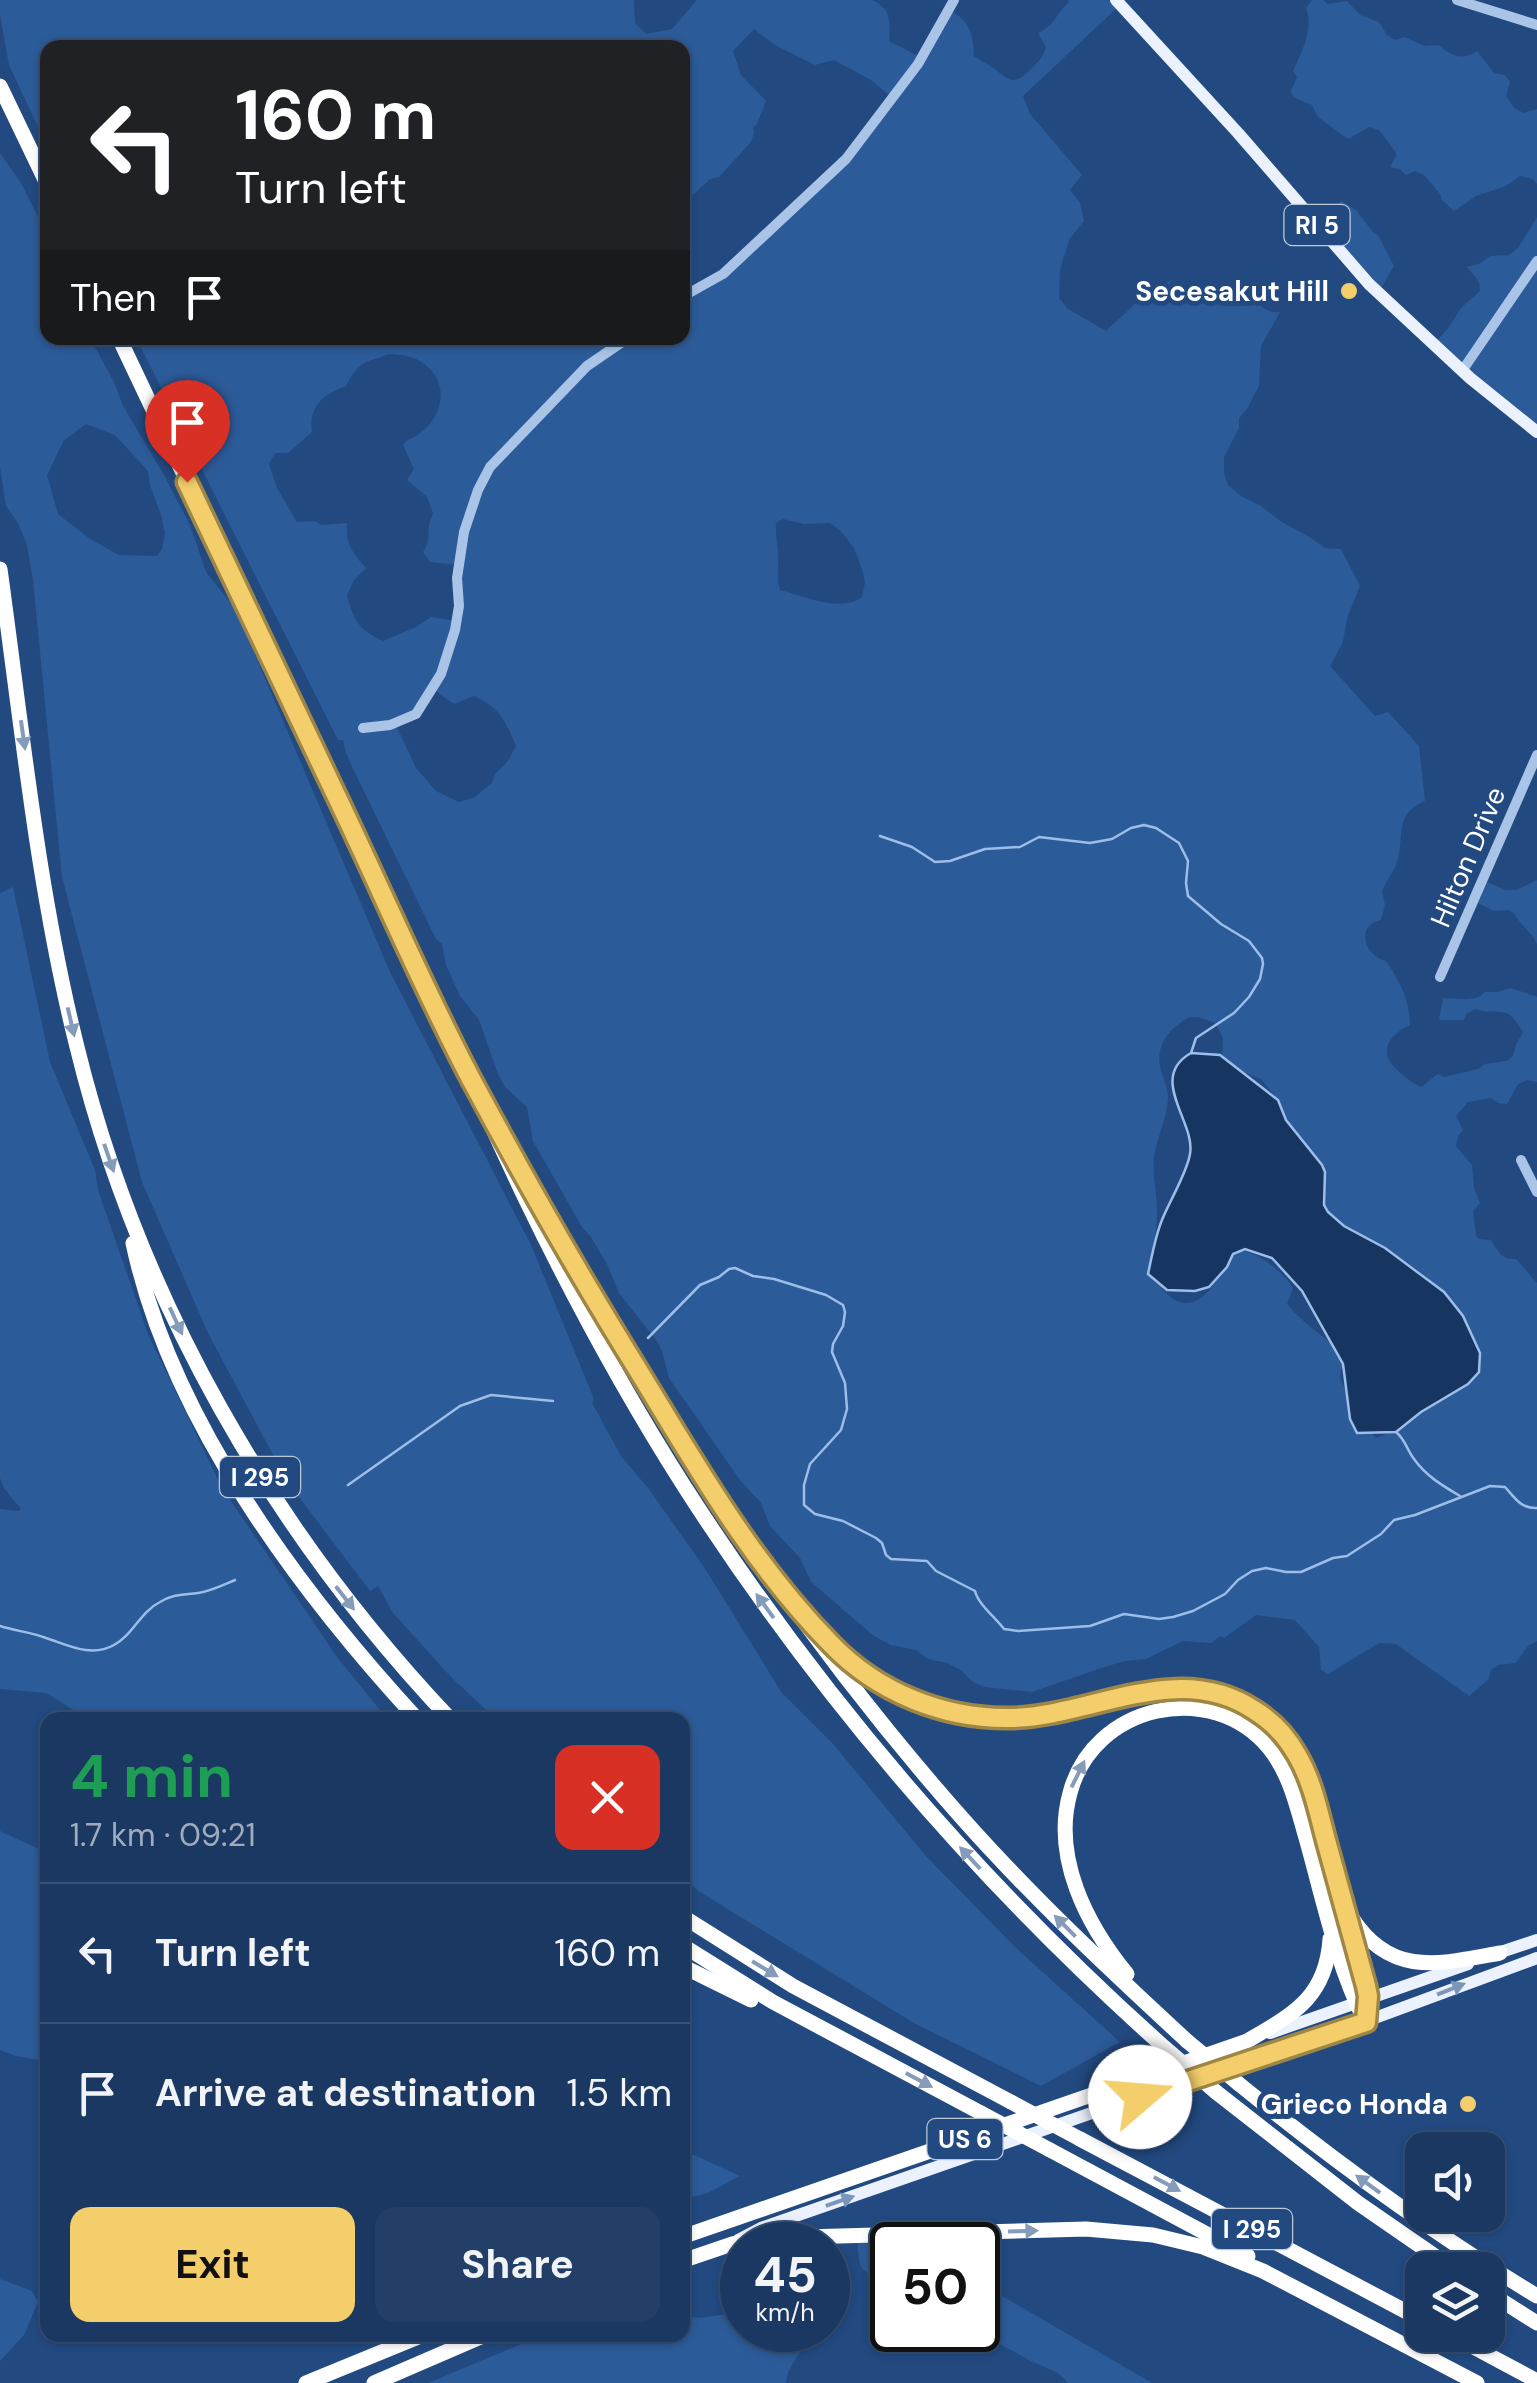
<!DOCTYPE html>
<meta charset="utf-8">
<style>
body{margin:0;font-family:"DM Sans",sans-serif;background:#233f67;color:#f1f3f6;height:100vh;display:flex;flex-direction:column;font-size:38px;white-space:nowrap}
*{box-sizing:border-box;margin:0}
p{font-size:32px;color:#9facbd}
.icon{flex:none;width:55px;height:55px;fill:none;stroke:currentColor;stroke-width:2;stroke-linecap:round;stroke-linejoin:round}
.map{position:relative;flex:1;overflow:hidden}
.side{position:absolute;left:40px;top:1712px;width:650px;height:630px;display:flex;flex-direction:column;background:#1a3861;border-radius:20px;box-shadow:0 2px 8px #0004,0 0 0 2px #385276}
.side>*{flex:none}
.guide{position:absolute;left:40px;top:40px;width:650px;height:305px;border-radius:20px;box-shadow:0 2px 8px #0004,0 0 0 2px #385276;background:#202124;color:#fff;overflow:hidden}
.fabs{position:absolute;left:1405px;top:2132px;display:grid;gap:20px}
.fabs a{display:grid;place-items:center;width:100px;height:100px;border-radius:20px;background:#1a3861;box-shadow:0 2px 8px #0004,0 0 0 2px #385276;font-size:50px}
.speed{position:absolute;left:720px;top:2222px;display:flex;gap:20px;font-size:50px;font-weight:700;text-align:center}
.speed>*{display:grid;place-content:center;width:130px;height:130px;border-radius:50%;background:#1a3861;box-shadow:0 2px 8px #0004,0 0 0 2px #385276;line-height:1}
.speed small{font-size:25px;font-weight:400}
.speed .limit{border:5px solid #111;border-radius:15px;background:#fff;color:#111}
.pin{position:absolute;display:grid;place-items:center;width:85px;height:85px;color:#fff;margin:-102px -42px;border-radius:50% 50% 50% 0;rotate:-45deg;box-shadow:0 0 10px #0007}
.pin .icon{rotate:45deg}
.me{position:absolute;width:110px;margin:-55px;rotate:72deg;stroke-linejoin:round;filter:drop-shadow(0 0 8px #0008)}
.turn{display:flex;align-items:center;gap:35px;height:210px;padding:0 30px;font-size:45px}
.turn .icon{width:130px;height:130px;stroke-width:2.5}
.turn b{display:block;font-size:70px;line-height:85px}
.then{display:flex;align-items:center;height:95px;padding:0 30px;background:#0003;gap:20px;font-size:38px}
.round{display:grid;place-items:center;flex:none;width:105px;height:105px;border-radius:20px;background:#233f67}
.headline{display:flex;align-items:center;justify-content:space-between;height:170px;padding:0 30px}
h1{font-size:60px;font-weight:700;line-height:75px;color:#1e9e55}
.button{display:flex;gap:20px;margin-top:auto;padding:20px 30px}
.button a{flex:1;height:115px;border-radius:20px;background:#f3ce6b;color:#111;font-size:40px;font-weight:700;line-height:115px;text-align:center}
.button a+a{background:#233f67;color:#f1f3f6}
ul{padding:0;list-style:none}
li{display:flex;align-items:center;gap:30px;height:140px;padding:0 30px;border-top:2px solid #385276}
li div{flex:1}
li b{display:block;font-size:38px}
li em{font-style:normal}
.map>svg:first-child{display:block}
.green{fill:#2c5b99;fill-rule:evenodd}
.water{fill:#173561;stroke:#9cbee8;stroke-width:2.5}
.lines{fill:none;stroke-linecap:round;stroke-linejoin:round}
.stream{stroke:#9cbee8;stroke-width:2.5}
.minor{stroke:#a9c4e7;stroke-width:10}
.major{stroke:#ebf2fd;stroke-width:12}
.highway{stroke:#fff;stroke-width:15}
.highway-bridge{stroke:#fff;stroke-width:15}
.oneway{fill:#859bba}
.oneway2{fill:#7c96b9}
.route-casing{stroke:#9e8646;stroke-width:25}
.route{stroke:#f3ce6b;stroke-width:18}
.poi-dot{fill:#f3ce6b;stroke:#224a81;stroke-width:4}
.labels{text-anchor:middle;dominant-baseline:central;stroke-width:10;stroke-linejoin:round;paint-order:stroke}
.shield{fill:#224a81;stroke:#bdc9d9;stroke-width:2.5}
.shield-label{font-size:25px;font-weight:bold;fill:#fff}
.poi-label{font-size:28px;font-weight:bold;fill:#fff;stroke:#224a81;text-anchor:end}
.street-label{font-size:28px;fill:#fff;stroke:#224a81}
</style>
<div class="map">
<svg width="1537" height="2383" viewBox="0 0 1537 2383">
<rect width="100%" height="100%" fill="#224a81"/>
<g class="green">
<path d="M0,0H634L635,23L646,34L672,29L697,0H872C892,9 890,22 889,41L920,57L949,10C970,21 973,33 974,56C981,61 990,65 996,70C1012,84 1017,83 1032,68C1039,61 1043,57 1046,47L1038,33C1054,27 1057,12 1069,2L1068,0H1117L1119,6L1023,96L1030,114L1082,175L1070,190L1080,203L1084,221L1070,238L1060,269L1059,298L1068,309L1106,331L1153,287L1170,281L1172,289L1182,297C1194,295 1197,290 1211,290L1217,284L1223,283L1245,301L1254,299C1263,308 1267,313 1280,312L1261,346L1259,386L1247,409L1239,418V428L1224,457V473L1228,485L1241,496L1261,506L1280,521L1308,536L1325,548L1341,549L1360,586L1347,618L1343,642L1330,666L1375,716L1388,712L1419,746L1425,801C1393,814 1405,836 1397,862C1394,871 1386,882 1382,891L1385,905L1381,920C1356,925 1363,955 1386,961C1401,983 1409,999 1410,1025C1391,1034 1377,1050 1395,1068C1404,1076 1410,1082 1421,1087L1438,1074L1444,1077L1478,1069L1485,1064L1507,1061L1513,1056L1516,1045L1523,1032C1505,1002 1504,1017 1475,1009L1466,1014L1464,1020H1439L1443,998C1457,998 1475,1003 1485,992H1497L1511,988L1537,997V1082L1527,1080L1518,1084L1507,1104L1498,1103L1491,1098L1468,1102L1456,1116L1463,1130L1458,1136L1456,1146L1472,1165L1474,1188L1480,1203L1473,1211L1476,1236L1479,1239L1491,1240C1498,1251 1501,1260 1516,1259L1537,1283V1641L1528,1646L1516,1663L1498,1665L1491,1670L1488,1680L1469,1696L1396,1644L1379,1643L1328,1674L1321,1670L1319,1647L1295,1620L1256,1615L1224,1638L1220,1636L1212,1643L1183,1641L1146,1659L1125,1661L1101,1668L1032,1692L985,1687L973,1682L961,1670L947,1663L928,1659L916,1650L891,1645L874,1636L811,1582L800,1558L770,1526L761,1503L740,1480L669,1378L662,1351L657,1341L619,1293L608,1266L591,1237L582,1227L533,1141L527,1107L505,1087L498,1074L479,1020L460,996L446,965L442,944L436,939L355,773L346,753L343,740H338L136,338H682L683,271L694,289L718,276L832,172L891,97L871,80L834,60L815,65L777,46L754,29L733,51L741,75L766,101L757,124L753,128L754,133L751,142L719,177L710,179L683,204L682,48H48L47,146L9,65L0,15ZM389,354C400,355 410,355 420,361C456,383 441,428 406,441L403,445L414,469L407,480L427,497L433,513L429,524L428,542L423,552L430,562L457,565L456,621L431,617L416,627L383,641C358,629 354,621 347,595L354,580L366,568C353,554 345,543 347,523L321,525L315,521L297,522L277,488L269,464L275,453H288L312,432C308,406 324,394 346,386C358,361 365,363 389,354ZM783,519L804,524L830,523L840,530L854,548L862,569L865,582L862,597C840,613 804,596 780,590C776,579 779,569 778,557C778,545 775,535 776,523ZM434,690L454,704L474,696C500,708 505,720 516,746L508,761L495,774L492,783L475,797L459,802L436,791L416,768L395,723L417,712ZM1190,1017H1198L1215,1023L1223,1038L1222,1057L1234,1068L1261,1079L1278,1100L1285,1120L1322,1165C1327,1179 1319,1197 1327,1210C1335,1225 1357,1233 1371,1241C1400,1256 1443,1285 1461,1313C1471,1328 1474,1354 1479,1372C1464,1389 1444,1397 1425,1409C1407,1421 1397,1431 1376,1438L1363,1425L1340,1378L1341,1369L1350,1359C1330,1340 1305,1326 1287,1304L1293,1288C1283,1271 1257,1251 1237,1250C1220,1265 1212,1303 1186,1303C1177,1303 1172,1298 1166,1293C1144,1272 1158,1238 1157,1211C1157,1193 1152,1175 1154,1157C1157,1136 1168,1117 1168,1096C1167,1081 1156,1067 1160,1051C1163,1036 1176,1024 1190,1017Z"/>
<path d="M1312,0H1323L1328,4L1347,1L1360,15L1379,22L1387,35L1395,40L1405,37L1424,46L1439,45C1450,56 1463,61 1477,51L1494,73L1505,75L1510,82L1506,96L1514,108L1524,113L1537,109V184L1533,179L1520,176L1506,186L1476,196L1454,211L1441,199V195L1424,175L1415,171L1406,175L1400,169L1390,167L1397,154L1379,130L1369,127L1348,139L1318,117L1312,105L1293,97L1291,91L1297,77L1293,71C1302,51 1314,29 1306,8Z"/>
<path d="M0,153L21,183L47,235L48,338H90L114,382L123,406L164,475L190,525L206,572L235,608L390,972L531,1245L594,1399L592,1403L621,1456L648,1488L704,1567L782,1693L834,1745L925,1855L1016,1948L1120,2042L1041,2086L914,2023L700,1892L683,1878L682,1720H497L452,1678L393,1613L378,1586L370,1591L287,1481L208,1333L142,1182L62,877L33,580L27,545L18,523L6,506L0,467ZM86,424L115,435L148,471L150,485L161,515L165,533L162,549L157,556L119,555L90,539L58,514L47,475L64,440Z"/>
<polygon points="1341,201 1356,210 1373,232 1378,235 1394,266 1379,292 1318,223"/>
<polygon points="1537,217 1537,432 1434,344 1449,327 1461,308 1480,291 1479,282 1467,267 1479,264 1490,256 1509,255 1518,248"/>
<path d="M1482,880L1506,890H1517L1537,880V944C1531,931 1520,925 1514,913L1508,910L1494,911L1474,901Z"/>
<polygon points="13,887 50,1062 95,1170 98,1190 148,1334 222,1488 337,1657 388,1720 90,1720 46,1693 0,1689 0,1509 18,1511 21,1509 4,1488 0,1478 0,893"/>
<polygon points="0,1831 47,1853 47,2061 16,2056 0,2050"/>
<polygon points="682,2150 683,2150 740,2176 708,2193 683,2199"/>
<path d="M911,2237L921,2245H892V2282C859,2271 860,2274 857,2239Z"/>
<polygon points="0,2279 32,2291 38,2302 24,2335 0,2361"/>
<polygon points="978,2282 1152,2383 1068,2383 1058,2373 1031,2361 974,2330 978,2330"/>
<path d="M742,2312V2330H807C806,2354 788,2361 786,2383H428L543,2335H682L683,2316L699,2318Z"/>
</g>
<path class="water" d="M1191,1053L1220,1055L1278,1100L1286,1120L1322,1165L1325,1172L1324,1205L1328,1212L1344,1226L1385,1248L1444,1292L1463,1316L1480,1353L1479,1372L1468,1384L1421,1412L1396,1432L1357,1433L1350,1419L1343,1364L1302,1291L1272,1258L1245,1249L1233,1254L1227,1267L1209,1287L1195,1291L1167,1290L1148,1274C1152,1256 1155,1237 1162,1220C1169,1202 1187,1173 1190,1154C1196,1122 1147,1078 1191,1053Z"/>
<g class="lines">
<g class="stream">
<polyline points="880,836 912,847 935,862 950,861 985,849 1020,847 1039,837 1090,843 1112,839 1131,828 1144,825 1156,828 1179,843 1188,861 1186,883 1188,896 1221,924 1249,941 1262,958 1263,964 1260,979 1249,997 1234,1013 1196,1038 1191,1053"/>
<path d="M648,1338L700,1285L719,1277L729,1269L735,1268L753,1276L774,1279L826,1295L843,1305L845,1312L843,1326L833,1344L832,1352L845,1383L847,1409L841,1430L810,1464L804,1485V1505L815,1514L843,1521L876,1538L882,1543L886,1555L891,1559L927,1561L936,1571L975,1591C978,1604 995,1617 1004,1629L1018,1631L1090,1626L1124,1614L1159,1619L1173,1617L1193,1611L1225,1594L1238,1580L1252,1571L1266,1568L1286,1572H1301L1333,1558L1347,1556L1381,1534L1394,1520L1415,1515L1490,1486L1505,1487C1515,1498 1521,1509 1537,1508"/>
<path d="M1396,1432C1405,1439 1407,1450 1414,1459C1426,1476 1443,1486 1460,1496"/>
<polyline points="348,1485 460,1406 491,1395 553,1401"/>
<path d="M0,1626C15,1631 31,1632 46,1638C68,1645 91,1658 114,1645C133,1635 140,1612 160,1602C173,1594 183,1595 198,1593C211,1591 223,1585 235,1580"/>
</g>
<g class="minor">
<polyline points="1457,0 1537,25"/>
<polyline points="682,297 723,274 846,159 918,64 954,0"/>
<polyline points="1462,371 1537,261"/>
<polyline points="363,728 390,725 416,714 441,674 455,630 459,606 457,578 464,532 478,490 490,467 587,366 628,338"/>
<polyline points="1440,977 1537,755"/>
<polyline points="1521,1160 1537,1192"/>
</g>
<g class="major">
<polyline points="1116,0 1238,133 1369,284 1470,378 1537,432"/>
<polyline points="1492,1955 1537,1940"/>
<polyline points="1270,2033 1468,1964"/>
<polyline points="738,2240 761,2228 1106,2108 1291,2049 1537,1958"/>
</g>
<g class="highway">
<polyline points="0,86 48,186"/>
<path d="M119,338C225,561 331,785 437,1008C468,1072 496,1138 527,1202C574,1299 626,1395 684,1486C818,1695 980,1883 1165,2048"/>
<path d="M0,569C22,728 38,891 77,1047C139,1300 272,1531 451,1720"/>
<path d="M525,1175C563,1249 607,1320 650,1391C742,1542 844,1685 962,1818C1032,1897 1109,1969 1187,2041"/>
<path d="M133,1243C170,1418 299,1591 418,1720"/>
<path d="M825,1638C876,1692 947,1723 1022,1718C1097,1713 1172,1665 1245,1704C1265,1714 1282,1731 1294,1750C1313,1779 1320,1817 1329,1850C1341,1897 1355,1943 1367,1989L1366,2022"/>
<polyline points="682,1916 793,1986 1011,2102"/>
<path d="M1352,1918C1391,1978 1440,1964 1500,1953"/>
<polyline points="682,1945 773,2002 981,2113"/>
<polyline points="682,1966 751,2000"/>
<path d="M1127,1974C1087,1925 1052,1858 1070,1793C1093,1705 1211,1678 1269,1748C1290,1774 1297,1807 1306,1838C1323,1898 1336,1963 1364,2019"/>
<path d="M1239,2084C1334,2161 1432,2233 1537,2296"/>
<polyline points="1216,2092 1358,2203 1455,2270"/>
<polyline points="1080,2139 1422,2320"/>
<polyline points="1050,2150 1248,2256"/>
<path d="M682,2237L1247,2041C1293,2014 1326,1998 1330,1939"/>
<polyline points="682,2261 732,2244 768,2238 1086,2229 1153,2235 1203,2247 1263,2271 1477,2383"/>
<polyline points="1488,2292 1537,2323"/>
<polyline points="1451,2335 1537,2381"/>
<polyline points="306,2383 423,2335"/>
<polyline points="374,2383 485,2335"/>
</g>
<g class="highway-bridge">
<polyline points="1187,2041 1239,2084"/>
<polyline points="1165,2048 1216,2092"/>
<polyline points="1011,2102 1080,2139"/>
<polyline points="981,2113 1050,2150"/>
</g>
</g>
<defs><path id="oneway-solid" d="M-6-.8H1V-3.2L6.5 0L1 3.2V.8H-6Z" transform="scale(2.5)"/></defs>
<g class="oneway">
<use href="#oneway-solid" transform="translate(23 735) rotate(82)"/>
<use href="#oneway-solid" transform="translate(71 1022) rotate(77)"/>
<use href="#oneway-solid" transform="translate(109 1158) rotate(71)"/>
<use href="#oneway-solid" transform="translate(176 1321) rotate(65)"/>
<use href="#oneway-solid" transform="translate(345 1598) rotate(52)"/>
<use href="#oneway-solid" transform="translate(765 1606) rotate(-126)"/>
<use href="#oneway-solid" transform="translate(1078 1774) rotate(-64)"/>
<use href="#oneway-solid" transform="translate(970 1858) rotate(-133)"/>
<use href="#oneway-solid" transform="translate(1065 1926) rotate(-135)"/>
<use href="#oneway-solid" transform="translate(765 1969) rotate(31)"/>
<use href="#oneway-solid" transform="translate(919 2080) rotate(28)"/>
<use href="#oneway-solid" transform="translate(1167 2184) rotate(28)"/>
<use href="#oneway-solid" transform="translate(1368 2184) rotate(-144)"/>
<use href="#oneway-solid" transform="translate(1023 2231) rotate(-2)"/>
</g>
<g class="oneway2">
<use href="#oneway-solid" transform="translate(1451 1989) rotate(-22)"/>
<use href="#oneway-solid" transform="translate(840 2201) rotate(-19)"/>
</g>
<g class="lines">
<g class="route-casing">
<path id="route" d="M187,482C237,586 287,690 336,795C381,889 422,986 471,1079C524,1178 579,1275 638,1370C696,1465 752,1564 831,1644C877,1692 943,1719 1010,1718C1091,1717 1177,1659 1254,1710C1272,1721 1287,1737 1297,1755C1313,1782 1319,1815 1327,1844C1340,1892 1353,1939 1366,1986L1368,1996L1366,2022L1140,2097"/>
</g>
<use href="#route" class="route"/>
</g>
<g class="poi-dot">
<circle cx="1349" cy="291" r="10"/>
<circle cx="1468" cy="2104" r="10"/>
</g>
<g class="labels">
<g class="shield">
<rect x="1284.5" y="205" width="65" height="40" rx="8"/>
<rect x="220" y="1457" width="80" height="40" rx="8"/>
<rect x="927.5" y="2119" width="75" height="40" rx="8"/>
<rect x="1212" y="2209" width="80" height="40" rx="8"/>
</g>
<g class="shield-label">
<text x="1317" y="225">RI 5</text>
<text x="260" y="1477">I 295</text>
<text x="965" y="2139">US 6</text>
<text x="1252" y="2229">I 295</text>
</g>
<g class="poi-label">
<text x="1329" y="291">Secesakut Hill</text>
<text x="1448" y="2104">Grieco Honda</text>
</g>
<g class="street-label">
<text transform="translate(1468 857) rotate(-67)">Hilton Drive</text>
</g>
</g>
</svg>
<div class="fabs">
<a><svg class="icon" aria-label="sound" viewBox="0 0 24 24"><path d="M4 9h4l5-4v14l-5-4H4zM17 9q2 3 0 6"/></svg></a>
<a><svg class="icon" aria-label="layers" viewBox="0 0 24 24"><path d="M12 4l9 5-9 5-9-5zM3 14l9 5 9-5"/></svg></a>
</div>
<div class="speed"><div>45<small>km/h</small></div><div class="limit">50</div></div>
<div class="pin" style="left:187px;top:482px;background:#d93025"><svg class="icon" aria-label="arrive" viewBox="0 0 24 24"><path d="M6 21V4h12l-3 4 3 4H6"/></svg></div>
<svg class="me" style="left:1140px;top:2097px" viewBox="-20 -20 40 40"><circle r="19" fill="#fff"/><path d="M0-13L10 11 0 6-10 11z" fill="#f3ce6b"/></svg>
<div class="guide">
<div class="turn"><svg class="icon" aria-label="left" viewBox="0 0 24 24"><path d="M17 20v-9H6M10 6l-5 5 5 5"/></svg><div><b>160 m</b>Turn left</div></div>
<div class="then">Then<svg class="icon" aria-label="arrive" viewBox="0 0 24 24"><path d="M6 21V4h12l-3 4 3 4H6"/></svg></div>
</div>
<section class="side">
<div class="headline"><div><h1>4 min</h1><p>1.7 km · 09:21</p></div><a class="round" style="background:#d93025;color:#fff"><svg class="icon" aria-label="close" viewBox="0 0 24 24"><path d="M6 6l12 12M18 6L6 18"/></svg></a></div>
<ul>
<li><svg class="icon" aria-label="left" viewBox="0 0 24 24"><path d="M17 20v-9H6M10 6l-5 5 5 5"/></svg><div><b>Turn left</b></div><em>160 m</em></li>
<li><svg class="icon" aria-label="arrive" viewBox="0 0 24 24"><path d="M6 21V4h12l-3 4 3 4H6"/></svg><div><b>Arrive at destination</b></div><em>1.5 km</em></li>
</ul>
<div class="button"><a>Exit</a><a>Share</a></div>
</section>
</div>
